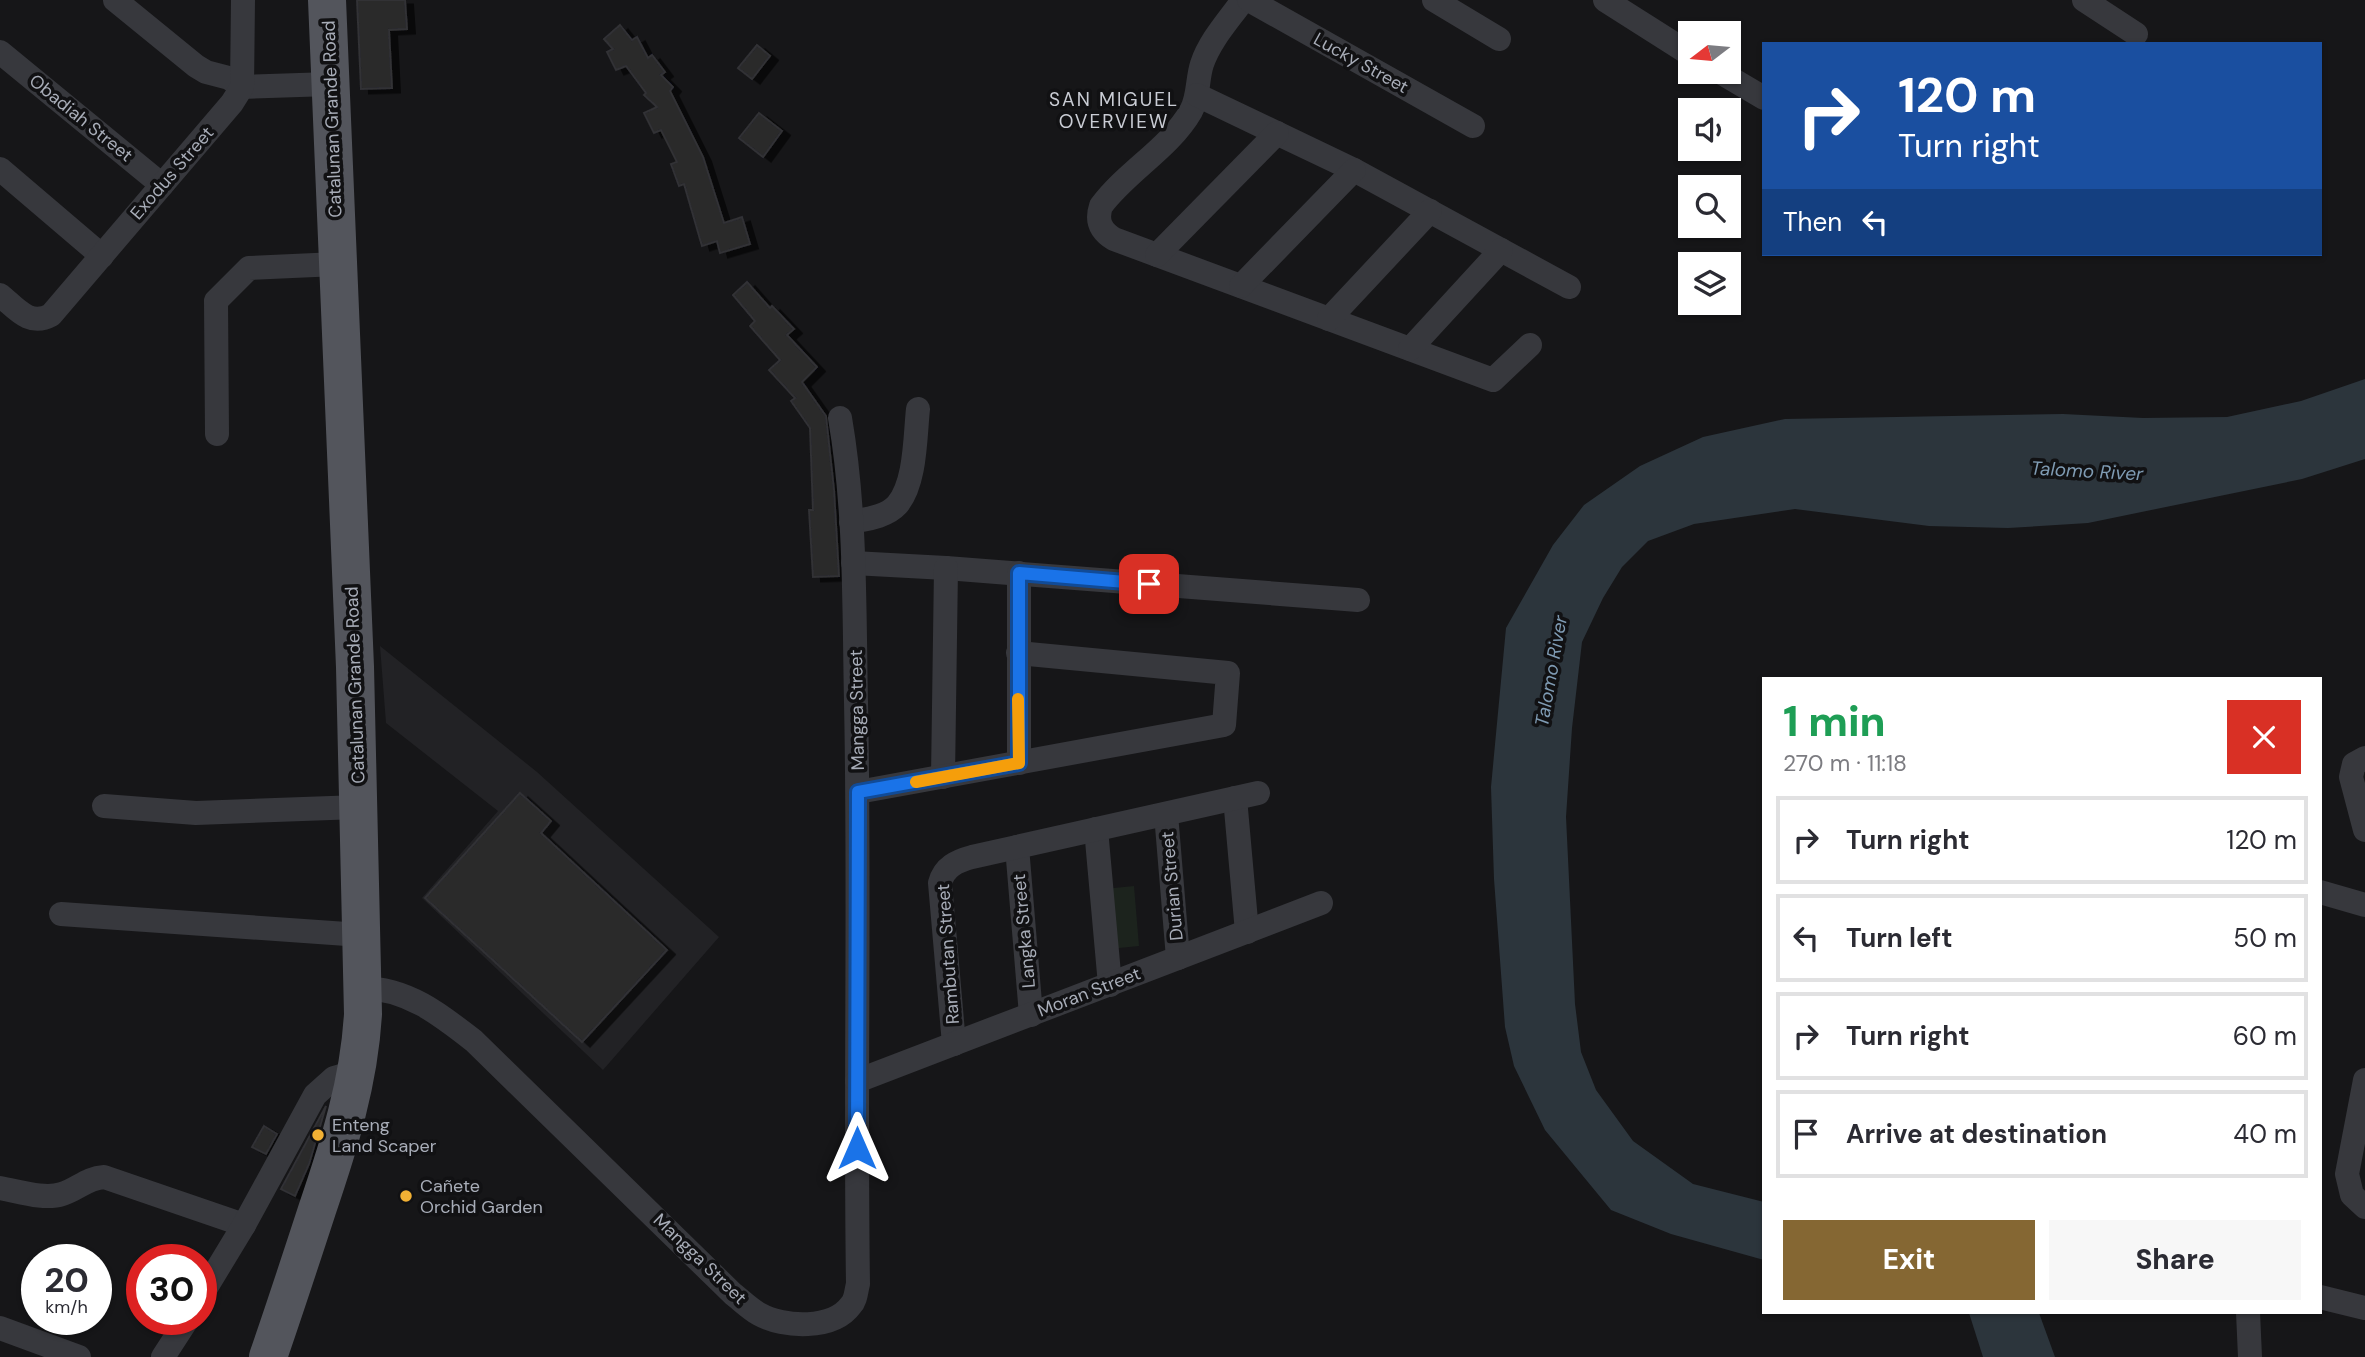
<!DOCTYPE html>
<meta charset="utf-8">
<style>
body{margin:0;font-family:"DM Sans",sans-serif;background:#f7f7f7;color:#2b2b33;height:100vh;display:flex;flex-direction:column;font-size:26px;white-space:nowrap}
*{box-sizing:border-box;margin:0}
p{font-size:23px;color:#7c7c81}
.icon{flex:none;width:38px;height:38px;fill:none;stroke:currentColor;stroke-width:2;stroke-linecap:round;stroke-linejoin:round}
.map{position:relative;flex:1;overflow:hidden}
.sheet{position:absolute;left:1762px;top:677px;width:560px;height:637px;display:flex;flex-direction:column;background:#fff;border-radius:0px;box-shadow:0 2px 5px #0004}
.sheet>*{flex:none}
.banner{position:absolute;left:1762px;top:42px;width:560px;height:214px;border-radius:0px;box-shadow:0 2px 5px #0004;background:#1a4fa0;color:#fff;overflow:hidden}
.needle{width:46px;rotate:254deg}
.controls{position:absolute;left:1678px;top:21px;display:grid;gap:14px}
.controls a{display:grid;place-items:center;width:63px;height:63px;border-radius:0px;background:#fff;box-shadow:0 2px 5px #0004;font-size:35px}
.speed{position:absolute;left:21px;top:1244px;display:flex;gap:14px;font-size:35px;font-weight:700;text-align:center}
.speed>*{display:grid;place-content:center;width:91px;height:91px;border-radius:50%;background:#fff;box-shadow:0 2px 5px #0004;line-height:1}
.speed small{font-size:18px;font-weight:400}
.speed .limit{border:10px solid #d22;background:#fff;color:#111}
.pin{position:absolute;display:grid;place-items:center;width:60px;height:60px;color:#fff;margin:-30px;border-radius:14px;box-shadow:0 4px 10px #0006}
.me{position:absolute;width:77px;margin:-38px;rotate:0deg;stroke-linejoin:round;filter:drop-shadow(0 0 5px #0008)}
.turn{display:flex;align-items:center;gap:24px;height:147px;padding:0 21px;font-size:32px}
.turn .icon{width:91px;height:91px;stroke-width:2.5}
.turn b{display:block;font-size:49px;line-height:60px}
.then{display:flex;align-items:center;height:66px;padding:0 21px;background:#0003;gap:14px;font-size:26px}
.round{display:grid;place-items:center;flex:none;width:74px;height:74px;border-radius:0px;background:#f7f7f7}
.headline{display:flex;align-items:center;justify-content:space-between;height:119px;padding:0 21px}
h1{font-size:42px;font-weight:800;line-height:52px;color:#1e9e55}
.action{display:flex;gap:14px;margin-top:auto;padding:14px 21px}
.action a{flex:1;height:80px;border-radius:0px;background:#856733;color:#fff;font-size:28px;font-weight:800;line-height:80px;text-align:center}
.action a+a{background:#f7f7f7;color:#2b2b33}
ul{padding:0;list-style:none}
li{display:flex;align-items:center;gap:21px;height:88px;margin:0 14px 10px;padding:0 7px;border:4px solid #e1e1e2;border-radius:0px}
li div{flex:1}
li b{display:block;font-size:26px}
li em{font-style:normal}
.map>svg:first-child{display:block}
.built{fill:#222225}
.green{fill:#1c231d}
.water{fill:#2c353c}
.building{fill:#29292c;stroke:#303034;stroke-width:2;filter:url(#shadow)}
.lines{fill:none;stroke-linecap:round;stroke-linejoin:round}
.street{stroke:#37383d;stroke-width:24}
.primary{stroke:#53555c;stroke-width:38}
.route-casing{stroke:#114b97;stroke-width:18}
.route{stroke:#1a73e8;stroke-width:12}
.slow{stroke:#f59e0b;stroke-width:12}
.poi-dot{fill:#f2b134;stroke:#111113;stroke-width:2.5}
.labels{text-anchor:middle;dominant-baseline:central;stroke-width:7;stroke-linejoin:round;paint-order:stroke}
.street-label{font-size:18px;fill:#a8adb8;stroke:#111113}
.poi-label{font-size:18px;fill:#a8adb8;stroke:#111113;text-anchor:start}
.neighbourhood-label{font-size:19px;letter-spacing:2px;fill:#c9ccd4;stroke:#111113}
.water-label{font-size:19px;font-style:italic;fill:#7f9bb3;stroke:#111113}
</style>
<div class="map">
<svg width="2365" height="1357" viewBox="0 0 2365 1357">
<defs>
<filter id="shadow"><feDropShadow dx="8" dy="4.5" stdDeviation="0" flood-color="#0009"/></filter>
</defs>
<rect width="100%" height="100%" fill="#161618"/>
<polygon class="built" points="380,646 537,772 719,937 603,1070 422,898 498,811 386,723"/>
<polygon class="green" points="1134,886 1139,946 1099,950 1094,890"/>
<g class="water">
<polygon points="2365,379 2365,459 2302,479 2088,523 2008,528 1929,526 1795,509 1694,524 1648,541 1622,567 1603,598 1582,642 1572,728 1566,817 1575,1004 1581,1052 1596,1090 1633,1141 1693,1184 1764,1202 1764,1260 1671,1234 1611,1210 1545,1130 1514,1066 1505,1027 1494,879 1491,787 1506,628 1553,545 1584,505 1640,466 1703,437 1785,419 2063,414 2143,418 2227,417 2301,401"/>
<polygon points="1969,1313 2039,1313 2055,1357 1983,1357"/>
</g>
<g class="building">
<polygon points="357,0 405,0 407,29 389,30 392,88 361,89"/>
<polygon points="620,25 632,40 637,37 648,58 652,55 665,72 661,75 673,87 670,91 703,157 724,223 742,217 750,244 720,253 717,241 702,246 684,184 679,186 671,164 677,162 661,130 654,133 644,113 657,107 644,95 646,93 626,66 616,70 607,52 613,49 604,39"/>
<polygon points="757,45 770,56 752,79 738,68"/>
<polygon points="759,113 782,131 763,157 739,138"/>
<polygon points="747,282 770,308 772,306 794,329 787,335 817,367 802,382 826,416 834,490 839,576 813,577 809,510 813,510 810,428 791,401 795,398 769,370 780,360 750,326 755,321 733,295"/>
<polygon points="520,793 551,821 541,833 667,950 582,1042 425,898"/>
<polygon points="326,1106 309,1164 295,1196 281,1189"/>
<polygon points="264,1126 277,1134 266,1154 252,1147"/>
</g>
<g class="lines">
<g class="street">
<polyline points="115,0 196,66 206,72 229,78 242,87 330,84"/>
<path d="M1243,0C1229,20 1210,40 1202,64C1197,79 1199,97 1191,111C1169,149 1127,171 1101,206C1096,221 1101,231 1114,239L1493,380L1530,345"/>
<polyline points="1249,0 1473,126"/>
<polyline points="1434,0 1499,39"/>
<polyline points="1605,0 1690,54"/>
<polyline points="2084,0 2136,34"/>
<polyline points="0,52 162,185"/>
<polyline points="1720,72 1764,98"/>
<polyline points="1197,95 1354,170 1569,287"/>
<polyline points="0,169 102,256"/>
<polyline points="1157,255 1277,133"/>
<polyline points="1241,286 1354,170"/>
<path d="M0,295C16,308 29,327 51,315L232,103L242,87L243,0"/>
<polyline points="1329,319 1430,211"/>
<polyline points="1410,349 1501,250"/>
<polyline points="217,434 216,301 249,268 337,264"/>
<path d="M851,522C866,519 886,517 897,505C916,483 915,436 918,409"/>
<polyline points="853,563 946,568 1358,600"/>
<polyline points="2365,758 2354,764 2351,777 2365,830"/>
<polyline points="1019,763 1019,573"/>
<polyline points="943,777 946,568"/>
<polyline points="858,792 1224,725 1228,673 1018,653"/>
<polyline points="1235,798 1247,932"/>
<polyline points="104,806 196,813 359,807"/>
<polyline points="1166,814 1178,958"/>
<polyline points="1096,829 1110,985"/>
<polyline points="1017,847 1031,1015"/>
<polyline points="2320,892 2365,905"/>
<polyline points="61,914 361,935"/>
<path d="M362,988C407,988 441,1015 474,1041L733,1294C742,1301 750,1309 759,1314C784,1328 833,1330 851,1305C856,1300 856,1291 858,1284C855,1090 860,896 856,702C854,608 856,511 840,418"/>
<path d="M954,1044L940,883C944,867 957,861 972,857L1258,793"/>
<polyline points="2365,1080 2347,1174 2352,1195 2365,1207"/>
<polyline points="857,1081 1321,903"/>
<path d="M0,1188C18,1191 44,1200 62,1194C78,1189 87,1178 104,1177L244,1225"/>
<polyline points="201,1296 244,1225 315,1095 334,1078 358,1071"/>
<polyline points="2320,1297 2365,1308"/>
<polyline points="2248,1312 2250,1357"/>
<polyline points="0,1328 79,1357"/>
<polyline points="163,1357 187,1320"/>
</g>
<path class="primary" d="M268,1357C285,1308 301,1259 317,1210C339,1145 359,1083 363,1014L355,667L327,0"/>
</g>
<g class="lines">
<g class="route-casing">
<polyline id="route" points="857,1148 858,792 1019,763 1019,573 1149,584"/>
</g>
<use href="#route" class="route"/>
<polyline class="slow" points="916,782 1019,763 1018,699"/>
</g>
<g class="poi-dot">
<circle cx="318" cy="1135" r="7"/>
<circle cx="406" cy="1196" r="7"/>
</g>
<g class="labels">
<g class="street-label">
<text transform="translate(1361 63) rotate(29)">Lucky Street</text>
<text transform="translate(81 118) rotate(39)">Obadiah Street</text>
<text transform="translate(332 119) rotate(-92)">Catalunan Grande Road</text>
<text transform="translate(172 173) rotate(-49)">Exodus Street</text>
<text transform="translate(355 685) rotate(-92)">Catalunan Grande Road</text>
<text transform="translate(857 710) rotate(-91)">Mangga Street</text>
<text transform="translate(1172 886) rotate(-95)">Durian Street</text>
<text transform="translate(1024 931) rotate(-95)">Langka Street</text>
<text transform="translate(948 954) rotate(-94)">Rambutan Street</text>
<text transform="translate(1089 992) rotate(-21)">Moran Street</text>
<text transform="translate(700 1259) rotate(44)">Mangga Street</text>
</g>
<g class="poi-label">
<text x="332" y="1125">Enteng<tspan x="332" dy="21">Land Scaper</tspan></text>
<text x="420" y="1186">Cañete<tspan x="420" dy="21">Orchid Garden</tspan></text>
</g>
<g class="neighbourhood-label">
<text x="1114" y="99">SAN MIGUEL<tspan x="1114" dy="22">OVERVIEW</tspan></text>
</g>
<g class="water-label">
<text transform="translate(2087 471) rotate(3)">Talomo River</text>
<text transform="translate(1551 671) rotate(-80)">Talomo River</text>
</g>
</g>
</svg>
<div class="controls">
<a><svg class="needle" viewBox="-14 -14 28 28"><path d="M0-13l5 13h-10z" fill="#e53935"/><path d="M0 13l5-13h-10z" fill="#7c7c81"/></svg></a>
<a><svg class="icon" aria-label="sound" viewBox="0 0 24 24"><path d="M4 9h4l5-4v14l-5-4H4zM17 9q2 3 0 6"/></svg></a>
<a><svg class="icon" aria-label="search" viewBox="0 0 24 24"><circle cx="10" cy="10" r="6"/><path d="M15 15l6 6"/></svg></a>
<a><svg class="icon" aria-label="layers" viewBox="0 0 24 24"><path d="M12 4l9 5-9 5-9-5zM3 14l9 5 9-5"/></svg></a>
</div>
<div class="speed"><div>20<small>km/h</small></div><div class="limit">30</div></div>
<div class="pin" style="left:1149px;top:584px;background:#d93025"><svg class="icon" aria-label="arrive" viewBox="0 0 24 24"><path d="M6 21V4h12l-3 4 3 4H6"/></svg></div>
<svg class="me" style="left:857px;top:1148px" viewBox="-20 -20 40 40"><path d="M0-17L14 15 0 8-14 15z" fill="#1a73e8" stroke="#fff" stroke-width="4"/></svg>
<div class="banner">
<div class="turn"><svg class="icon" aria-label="right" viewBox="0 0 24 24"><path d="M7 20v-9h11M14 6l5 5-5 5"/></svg><div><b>120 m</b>Turn right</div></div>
<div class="then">Then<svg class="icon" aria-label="left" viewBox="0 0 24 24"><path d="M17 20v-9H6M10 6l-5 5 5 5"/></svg></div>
</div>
<section class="sheet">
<div class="headline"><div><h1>1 min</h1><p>270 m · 11:18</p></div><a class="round" style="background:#d93025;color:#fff"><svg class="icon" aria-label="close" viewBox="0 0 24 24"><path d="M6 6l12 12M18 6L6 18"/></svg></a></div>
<ul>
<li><svg class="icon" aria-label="right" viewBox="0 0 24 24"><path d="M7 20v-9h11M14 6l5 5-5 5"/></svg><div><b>Turn right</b></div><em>120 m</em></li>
<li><svg class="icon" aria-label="left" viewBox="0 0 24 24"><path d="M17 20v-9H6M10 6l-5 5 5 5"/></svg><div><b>Turn left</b></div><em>50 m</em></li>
<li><svg class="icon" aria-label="right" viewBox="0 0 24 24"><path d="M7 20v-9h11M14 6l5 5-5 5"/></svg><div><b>Turn right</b></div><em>60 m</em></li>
<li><svg class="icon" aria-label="arrive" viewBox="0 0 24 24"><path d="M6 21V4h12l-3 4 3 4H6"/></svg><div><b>Arrive at destination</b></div><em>40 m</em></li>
</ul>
<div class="action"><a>Exit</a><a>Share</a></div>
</section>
</div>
